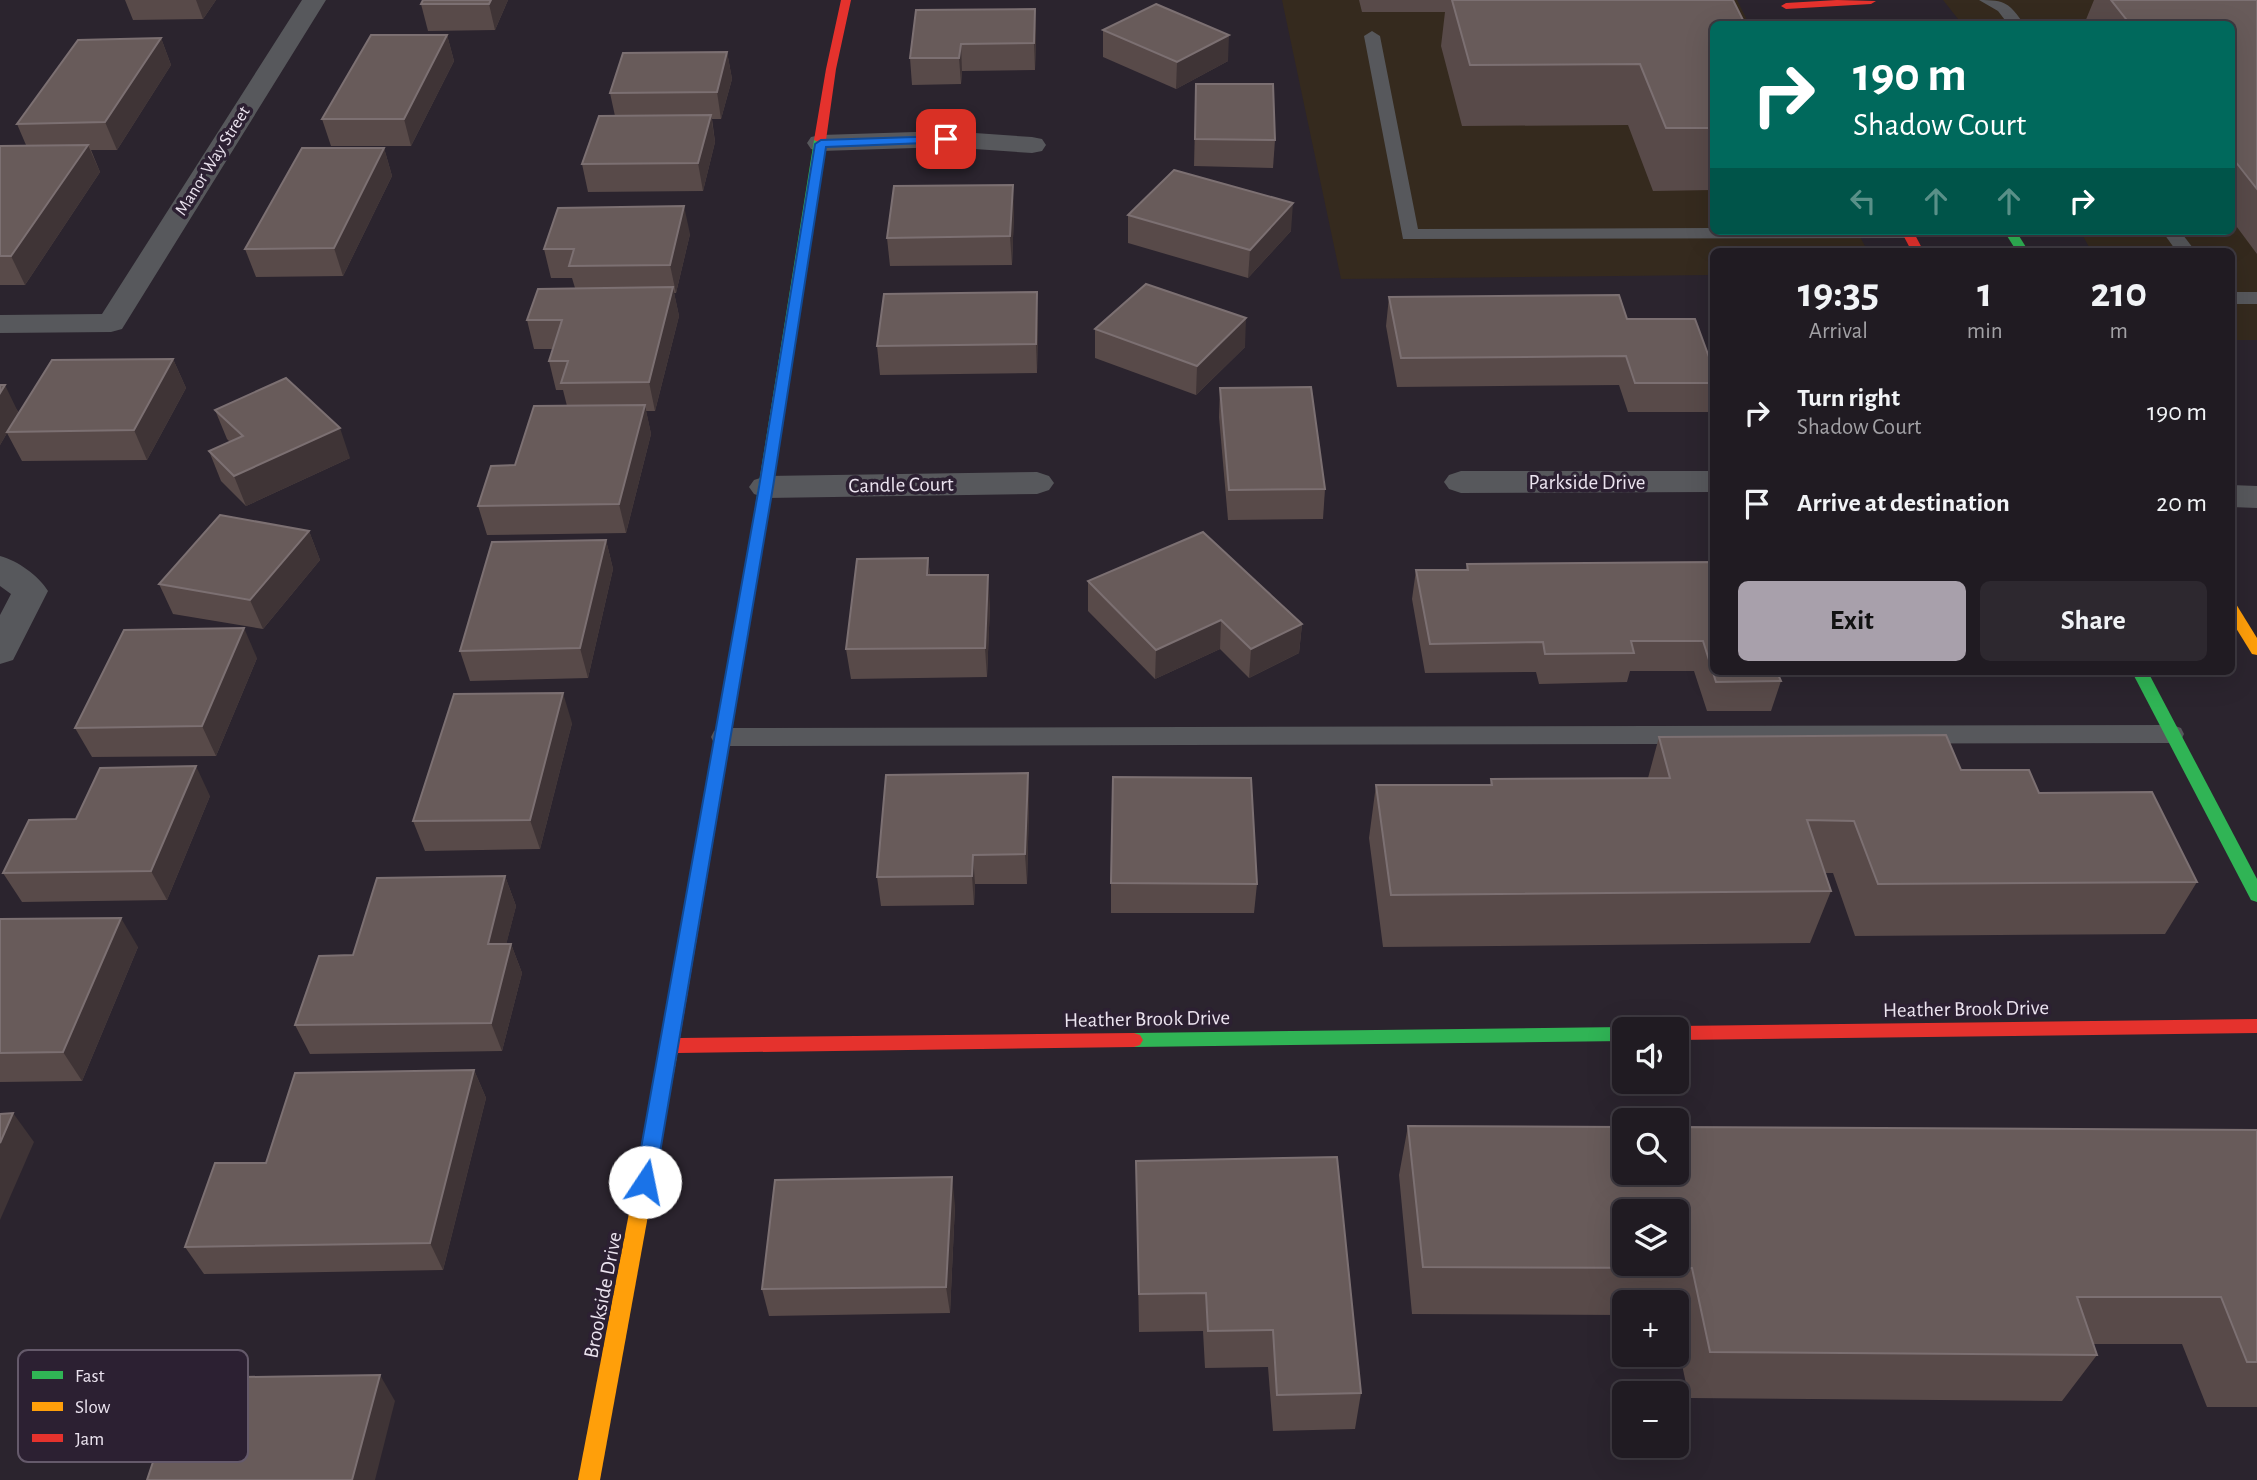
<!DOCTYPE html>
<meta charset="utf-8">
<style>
body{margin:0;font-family:"Alegreya Sans",sans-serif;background:#2d282f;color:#f1f3f6;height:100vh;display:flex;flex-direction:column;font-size:26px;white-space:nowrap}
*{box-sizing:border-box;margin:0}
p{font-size:23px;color:#a2a1a5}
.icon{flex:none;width:38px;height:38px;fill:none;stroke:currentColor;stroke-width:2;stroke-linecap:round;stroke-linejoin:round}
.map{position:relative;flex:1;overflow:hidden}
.drawer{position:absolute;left:1710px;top:248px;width:525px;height:427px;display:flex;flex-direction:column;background:#201b22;border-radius:10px;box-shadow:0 7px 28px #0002,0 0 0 2px #3d3940}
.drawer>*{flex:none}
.guide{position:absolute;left:1710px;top:21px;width:525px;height:214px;border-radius:10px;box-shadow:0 7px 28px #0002,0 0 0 2px #3d3940;background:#00695c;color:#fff;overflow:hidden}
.buttons{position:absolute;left:1612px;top:1017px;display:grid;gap:14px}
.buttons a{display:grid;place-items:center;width:77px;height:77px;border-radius:10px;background:#201b22;box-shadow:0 7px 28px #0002,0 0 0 2px #3d3940;font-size:35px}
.pin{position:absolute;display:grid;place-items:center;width:60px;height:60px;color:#fff;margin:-30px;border-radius:14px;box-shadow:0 4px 10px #0006}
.me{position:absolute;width:77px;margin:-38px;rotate:11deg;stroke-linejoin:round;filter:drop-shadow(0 0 5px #0008)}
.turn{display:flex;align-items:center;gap:24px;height:147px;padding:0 28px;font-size:32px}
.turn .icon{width:91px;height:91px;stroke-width:2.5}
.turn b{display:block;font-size:49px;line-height:60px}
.lanes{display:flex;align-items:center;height:66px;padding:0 28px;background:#0003;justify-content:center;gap:35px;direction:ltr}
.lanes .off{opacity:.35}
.eta{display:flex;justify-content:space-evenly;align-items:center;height:119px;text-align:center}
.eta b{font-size:42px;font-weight:700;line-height:49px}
.action{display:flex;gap:14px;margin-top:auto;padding:14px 28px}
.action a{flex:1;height:80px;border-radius:10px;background:#a8a0ab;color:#111;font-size:28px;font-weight:700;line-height:80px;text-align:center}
.action a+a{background:#2d282f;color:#f1f3f6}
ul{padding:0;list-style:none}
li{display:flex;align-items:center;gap:21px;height:91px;padding:0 28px}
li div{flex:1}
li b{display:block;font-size:26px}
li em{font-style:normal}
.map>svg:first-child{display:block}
.commercial{fill:#352a1e}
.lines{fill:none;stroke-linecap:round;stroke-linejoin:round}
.lane{fill:#57585c;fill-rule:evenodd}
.street{fill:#57585c;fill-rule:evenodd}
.fast{fill:#30b455;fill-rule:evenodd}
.slow{fill:#ff9f0a;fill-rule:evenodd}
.jam{fill:#e5322d;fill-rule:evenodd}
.wall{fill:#584a49}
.shaded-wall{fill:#3f3436}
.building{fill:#685b5a;stroke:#7c7072;stroke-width:2;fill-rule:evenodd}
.route{fill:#1a73e8;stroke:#114b97;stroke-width:2}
.labels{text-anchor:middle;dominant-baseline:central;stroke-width:7;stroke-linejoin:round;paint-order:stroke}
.far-street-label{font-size:18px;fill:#ebe3ef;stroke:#2c2032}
.street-label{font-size:21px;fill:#ebe3ef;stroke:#2c2032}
.key{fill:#2c2032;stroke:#655a6b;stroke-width:2}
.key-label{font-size:19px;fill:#ebe3ef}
</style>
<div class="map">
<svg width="2257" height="1480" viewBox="0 0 2257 1480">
<rect width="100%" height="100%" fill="#2b242e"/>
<g class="commercial">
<polygon points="1282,0 1737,0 1749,24 1713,24 1713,231 1857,231 1868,252 1713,252 1713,275 1341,279"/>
<polygon points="1943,0 2257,0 2257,340 2231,340 2231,252 2092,252 2080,231 2231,231 2231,24 1962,24"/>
</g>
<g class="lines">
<g class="lane">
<path d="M1979,0C2006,0 2009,3 2024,24H2008L1998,11Z"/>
<polygon points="1372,31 1380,36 1418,229 1713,228 1713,231 1917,232 1908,238 1403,239 1364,36"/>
<polygon points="2162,231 2180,231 2196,252 2177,252"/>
<rect x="2231" y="292" width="26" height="12"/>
<polygon points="2172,725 2181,728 2184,734 2181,740 2172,743 723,746 714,743 711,737 714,731 723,728"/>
</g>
<g class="street">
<polygon points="302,0 326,0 122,329 111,332 0,333 0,315 102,314"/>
<polygon points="946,131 1032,137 1042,139 1046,145 1042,151 1032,153 946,147 821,151 811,149 807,143 811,137 821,135"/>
<polygon points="1461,471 1713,471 1713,492 1461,493 1449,489 1444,482 1449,475"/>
<polygon points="1037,472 1049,476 1054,483 1049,490 1037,494 766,498 754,494 749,487 754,480 766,476"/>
<polygon points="2231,485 2257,486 2257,508 2231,507"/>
<path d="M0,556C18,561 38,575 48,591L13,660L0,664V615L11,594L0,586Z"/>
</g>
<g class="fast">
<polygon points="820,137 826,140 758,576 751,581 744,576 814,140"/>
<polygon points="2004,231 2016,231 2029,252 2017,252"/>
<polygon points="2132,672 2148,672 2257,879 2257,902 2251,900"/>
<polygon points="1624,1027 1631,1029 1624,1029 1624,1041 1134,1047 1128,1045 1125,1040 1128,1035 1134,1033"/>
</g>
<g class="slow">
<polygon points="2231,602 2236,604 2257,638 2257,655 2252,654 2231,620"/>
<polygon points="668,1048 674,1051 677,1056 600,1480 578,1480 659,1056 662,1051"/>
</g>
<g class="jam">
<polygon points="841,0 851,0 836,69 826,140 820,143 814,140 826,69"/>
<polygon points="1837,0 1876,1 1871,4 1786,9 1781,6 1786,3"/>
<polygon points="1901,231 1913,231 1924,252 1912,252"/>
<polygon points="751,571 758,576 680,1038 1134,1033 1140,1035 1143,1040 1140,1045 1134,1047 678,1053 674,1061 668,1064 662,1061 659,1056 744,576"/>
<polygon points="2257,1019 2257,1033 1676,1040 1676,1029 1669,1029 1676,1026"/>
</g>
</g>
<g class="wall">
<polygon points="125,0 216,0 203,19 133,20"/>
<polygon points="508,0 495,30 428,31 421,4"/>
<polygon points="1359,0 1733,0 1713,24 1713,190 1653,191 1628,125 1462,126 1441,46 1445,12 1362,12"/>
<polygon points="2094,0 2257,0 2257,254 2231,219 2231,24 2087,24 2085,22"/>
<polygon points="1035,9 1036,35 1035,70 962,71 961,84 912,85 910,58"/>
<polygon points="1103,30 1228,61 1176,89 1103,57"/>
<polygon points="447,35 454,61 411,146 331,146 322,119"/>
<polygon points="161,38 171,65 117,150 91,150 100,172 25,285 0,285 0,146 26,145 17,124"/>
<polygon points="727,52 732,79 721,119 712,119 715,142 703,191 588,192 582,164 615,116 610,93"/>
<polygon points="1196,84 1275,140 1273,168 1194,166"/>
<polygon points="384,148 392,176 343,276 256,277 245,249"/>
<polygon points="1014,212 1012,265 890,266 887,238"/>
<polygon points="1128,215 1291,231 1248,278 1128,243"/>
<polygon points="690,234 676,293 674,293 679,316 655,411 646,411 651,434 626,533 487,535 478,506 515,465 567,406 563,390 556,390 549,361 553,349 534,349 527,320 575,288 572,278 551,278 544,249"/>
<polygon points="1389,297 1627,319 1713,368 1713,404 1711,412 1628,412 1619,385 1397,387 1386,326"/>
<polygon points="1038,321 1037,373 880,375 877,346"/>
<polygon points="1095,329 1245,347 1196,395 1095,358"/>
<polygon points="173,359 186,388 147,460 22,461 7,433 0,445 0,385 19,413"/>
<polygon points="1220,388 1325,489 1323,519 1228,520 1219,417"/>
<polygon points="215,410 350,458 246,506 221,481 209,451 230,442 227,439"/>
<polygon points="309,531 320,560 263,629 173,614 159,584"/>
<polygon points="606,540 613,569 588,678 470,681 460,651"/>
<polygon points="928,558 930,575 990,604 987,677 851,679 846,649"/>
<polygon points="1713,562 1781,681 1771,711 1707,711 1694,671 1630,671 1627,682 1539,684 1536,672 1425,673 1412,599 1416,570 1466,570 1467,564"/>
<polygon points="1088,581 1302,624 1299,653 1249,678 1220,649 1155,679 1088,611"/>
<polygon points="257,658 216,756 92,757 75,728"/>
<polygon points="572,723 540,849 425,851 413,821"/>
<polygon points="1659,737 1961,770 2039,793 2197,882 2165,934 1855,936 1833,873 1825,873 1831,891 1810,943 1383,947 1369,838 1376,785 1490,785 1491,779 1648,778"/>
<polygon points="1028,773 1029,802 1027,884 975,884 974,905 881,906 877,877"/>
<polygon points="210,796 167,900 22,902 3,873"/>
<polygon points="505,876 516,906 506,944 511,944 522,973 502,1051 310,1054 295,1025 353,955"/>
<polygon points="1111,883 1257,884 1254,913 1111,913"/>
<polygon points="0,919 138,947 82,1081 0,1082"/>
<polygon points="474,1070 486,1098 443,1270 204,1274 185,1247 266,1163"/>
<polygon points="1408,1126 2257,1130 2257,1407 2207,1407 2182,1344 2093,1344 2097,1355 2062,1401 1689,1398 1676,1336 1676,1302 1624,1302 1624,1315 1412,1314 1399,1175"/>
<polygon points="1136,1161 1361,1393 1355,1429 1273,1431 1268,1367 1205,1368 1203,1331 1139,1332"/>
<polygon points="955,1205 950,1313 769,1316 762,1289"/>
</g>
<g class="shaded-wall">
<polygon points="196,0 216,0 203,19"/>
<polygon points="491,0 508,0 495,30 489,4"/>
<polygon points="1035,9 1036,35 1035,70 1034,43"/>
<polygon points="447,35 454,61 411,146 404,119"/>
<polygon points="1229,35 1228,61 1176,89 1177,62"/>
<polygon points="161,38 171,65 117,150 105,122"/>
<polygon points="961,44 962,71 961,84 959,58"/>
<polygon points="727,52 732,79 721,119 717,92"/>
<polygon points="711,115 715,142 703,191 698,163"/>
<polygon points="88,145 100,172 25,285 11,256"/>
<polygon points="384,148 392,176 343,276 334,248"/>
<polygon points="1013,185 1014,212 1012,265 1010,236"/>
<polygon points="1293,203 1291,231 1248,278 1250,250"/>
<polygon points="684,206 690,234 676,293 670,265"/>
<polygon points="673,287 679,316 655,411 649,382"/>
<polygon points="1037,292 1038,321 1037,373 1036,344"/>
<polygon points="1246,318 1245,347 1196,395 1197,366"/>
<polygon points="173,359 186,388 147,460 134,430"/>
<polygon points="5,385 19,414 7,432 7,433 0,445 0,393"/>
<polygon points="645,405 651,434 626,533 619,504"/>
<polygon points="340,428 350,458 246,506 234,476"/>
<polygon points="309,531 320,560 263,629 250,600"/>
<polygon points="606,540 613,569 588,678 580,648"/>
<polygon points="928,558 931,587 927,575"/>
<polygon points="988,575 990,604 987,677 985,648"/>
<polygon points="1221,620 1220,649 1155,679 1156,650"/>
<polygon points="1302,624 1299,653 1249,678 1251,649"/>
<polygon points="244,628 257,658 216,756 202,726"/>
<polygon points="563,693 572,723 540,849 530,820"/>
<polygon points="196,766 210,796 167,900 151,871"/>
<polygon points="1028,773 1029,802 1027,884 1025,854"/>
<polygon points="973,855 975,884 974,905 972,876"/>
<polygon points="505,876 516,906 499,973 488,944"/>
<polygon points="121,918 138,947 82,1081 63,1052"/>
<polygon points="511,944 522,973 502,1051 491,1023"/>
<polygon points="474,1070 486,1098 443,1270 430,1243"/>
<polygon points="13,1113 34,1142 0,1220 0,1143"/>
<polygon points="952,1177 955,1205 950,1313 946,1287"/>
<polygon points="380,1375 395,1401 375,1480 352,1480"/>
</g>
<g class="building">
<polygon points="423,0 491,0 489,4 421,4"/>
<polygon points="1452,0 1733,0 1745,24 1713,24 1713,128 1666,128 1640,64 1470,65"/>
<polygon points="2111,0 2257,0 2257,189 2231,156 2231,24 2130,24"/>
<polygon points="1156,4 1229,35 1177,62 1103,30"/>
<polygon points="1035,9 1034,43 961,44 959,58 910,58 916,10"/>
<polygon points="371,35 447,35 404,119 322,119"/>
<polygon points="161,38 105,122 17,124 78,40"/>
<polygon points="727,52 717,92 610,93 623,53"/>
<polygon points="1196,84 1273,84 1275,140 1195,139"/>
<polygon points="711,115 698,163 582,164 599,116"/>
<polygon points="88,145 11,256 0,256 0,146"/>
<polygon points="302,148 384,148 334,248 245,249"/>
<polygon points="1174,170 1293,203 1250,250 1128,215"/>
<polygon points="1013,185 1010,236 887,238 894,186"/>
<polygon points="684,206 670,265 569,266 574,249 544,249 558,208"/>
<polygon points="1146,284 1246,318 1197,366 1095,329"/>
<polygon points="673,287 649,382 561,383 568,361 549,361 562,320 527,320 538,289"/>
<polygon points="1037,292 1036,344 877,346 884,294"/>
<polygon points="1619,295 1627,319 1695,319 1713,368 1713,383 1635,383 1626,356 1401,358 1389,297"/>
<polygon points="173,359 134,430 7,432 52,360"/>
<polygon points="286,378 340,428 234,476 209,451 243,436 215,410"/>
<polygon points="0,385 5,385 0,393"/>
<polygon points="1311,387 1325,489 1229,490 1220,388"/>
<polygon points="645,405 619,504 478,506 491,466 515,465 534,406"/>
<polygon points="220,515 309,531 250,600 159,584"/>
<polygon points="1203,532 1302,624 1251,649 1221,620 1156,650 1088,581"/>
<polygon points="606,540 580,648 460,651 492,542"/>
<polygon points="928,558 927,575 988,575 985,648 846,649 857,559"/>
<polygon points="1713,562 1713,672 1777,672 1781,681 1716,682 1703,641 1631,641 1634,653 1545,654 1543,642 1430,644 1416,570 1468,570 1467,564"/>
<polygon points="244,628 202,726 75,728 124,630"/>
<polygon points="563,693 530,820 413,821 454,694"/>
<polygon points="1946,735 1961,770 2029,770 2039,793 2152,792 2197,882 1878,884 1854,821 1807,820 1831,891 1391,895 1376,785 1492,785 1491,779 1670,778 1659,737"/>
<polygon points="196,766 151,871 3,873 29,820 76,819 100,768"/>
<polygon points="1028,773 1025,854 973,855 972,876 877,877 886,775"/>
<polygon points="1113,777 1251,778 1257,884 1111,883"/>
<polygon points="505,876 488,944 511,944 491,1023 295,1025 319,956 353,955 377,878"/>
<polygon points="121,918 63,1052 0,1053 0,919"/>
<polygon points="474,1070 430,1243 185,1247 215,1163 266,1163 295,1073"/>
<polygon points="13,1113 0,1143 0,1114"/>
<path d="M1408,1126L1624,1127V1172H1676V1127L2257,1130V1362H2247L2221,1297H2077L2097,1355L1710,1352L1692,1268L1423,1267ZM1624,1211H1676V1264H1624Z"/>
<polygon points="1337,1157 1361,1393 1277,1395 1273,1330 1208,1331 1206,1293 1139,1294 1136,1161"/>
<polygon points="952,1177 946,1287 762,1289 775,1180"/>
<polygon points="380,1375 352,1480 147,1480 181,1378"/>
</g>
<polygon class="route" points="946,136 949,137 949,142 826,147 773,487 655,1182 652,1188 645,1190 638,1188 635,1182 759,487 815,144 821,140"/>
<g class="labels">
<g class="far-street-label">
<text transform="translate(213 161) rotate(-58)">Manor Way Street</text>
</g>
<g class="street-label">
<text x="1587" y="482">Parkside Drive</text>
<text transform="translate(901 485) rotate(-1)">Candle Court</text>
<text transform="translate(1966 1009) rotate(-1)">Heather Brook Drive</text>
<text transform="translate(1147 1019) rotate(-1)">Heather Brook Drive</text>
<text transform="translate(603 1295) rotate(-79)">Brookside Drive</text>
</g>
</g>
<rect x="18" y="1350" width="230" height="112" rx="10" class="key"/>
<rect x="32" y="1371" width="31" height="8" fill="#30b455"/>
<rect x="32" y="1402" width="31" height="9" fill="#ff9f0a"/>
<rect x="32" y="1434" width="31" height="8" fill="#e5322d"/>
<g class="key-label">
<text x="75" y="1382">Fast</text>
<text x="75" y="1413">Slow</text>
<text x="75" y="1445">Jam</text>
</g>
</svg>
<div class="buttons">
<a><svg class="icon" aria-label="sound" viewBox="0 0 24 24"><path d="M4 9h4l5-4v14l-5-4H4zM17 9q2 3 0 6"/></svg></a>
<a><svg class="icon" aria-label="search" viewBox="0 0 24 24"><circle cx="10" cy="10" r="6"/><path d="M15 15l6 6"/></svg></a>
<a><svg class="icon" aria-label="layers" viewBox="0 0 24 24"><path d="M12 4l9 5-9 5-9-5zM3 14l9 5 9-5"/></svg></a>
<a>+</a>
<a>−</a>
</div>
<div class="pin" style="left:946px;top:139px;background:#d93025"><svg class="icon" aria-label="arrive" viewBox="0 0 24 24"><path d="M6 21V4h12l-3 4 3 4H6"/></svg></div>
<svg class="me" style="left:645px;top:1182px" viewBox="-20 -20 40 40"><circle r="19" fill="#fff"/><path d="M0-13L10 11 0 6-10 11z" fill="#1a73e8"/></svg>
<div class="guide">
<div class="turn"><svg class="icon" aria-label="right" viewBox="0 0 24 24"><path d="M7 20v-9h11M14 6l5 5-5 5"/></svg><div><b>190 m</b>Shadow Court</div></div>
<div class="lanes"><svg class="icon off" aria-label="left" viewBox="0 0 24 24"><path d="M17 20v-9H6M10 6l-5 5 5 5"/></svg><svg class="icon off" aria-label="ahead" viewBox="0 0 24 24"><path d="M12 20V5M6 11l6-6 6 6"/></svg><svg class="icon off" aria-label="ahead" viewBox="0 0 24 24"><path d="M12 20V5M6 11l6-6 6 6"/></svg><svg class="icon" aria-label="right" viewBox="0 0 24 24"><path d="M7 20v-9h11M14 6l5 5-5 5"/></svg></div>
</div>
<section class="drawer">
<div class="eta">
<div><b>19:35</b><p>Arrival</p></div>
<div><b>1</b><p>min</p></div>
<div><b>210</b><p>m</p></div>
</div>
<ul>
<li><svg class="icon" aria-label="right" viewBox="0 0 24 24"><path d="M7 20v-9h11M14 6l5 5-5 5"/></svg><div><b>Turn right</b><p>Shadow Court</p></div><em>190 m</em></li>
<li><svg class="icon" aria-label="arrive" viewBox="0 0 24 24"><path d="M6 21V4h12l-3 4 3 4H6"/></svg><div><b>Arrive at destination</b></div><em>20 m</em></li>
</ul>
<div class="action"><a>Exit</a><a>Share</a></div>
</section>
</div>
